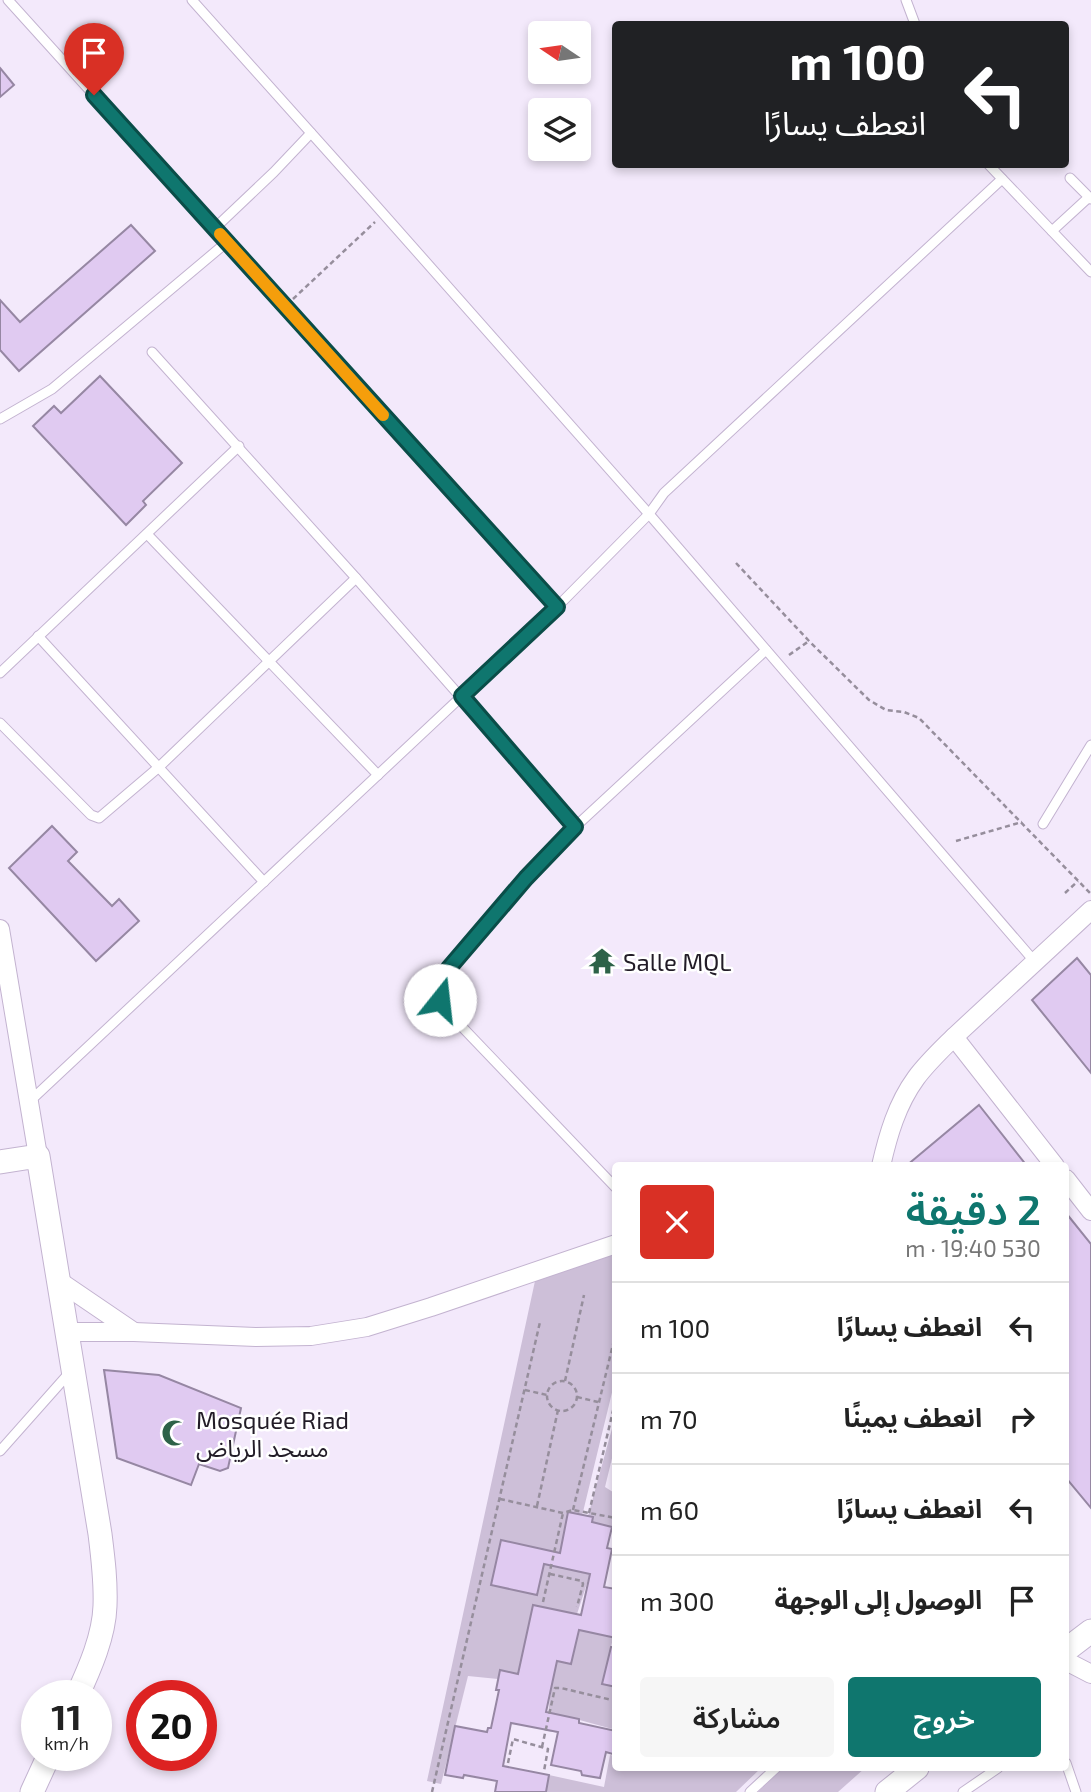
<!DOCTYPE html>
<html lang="ar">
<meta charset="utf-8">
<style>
body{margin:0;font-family:"Exo 2","Noto Sans Arabic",sans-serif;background:#f6f6f6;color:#222;direction:rtl;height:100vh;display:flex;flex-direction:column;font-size:26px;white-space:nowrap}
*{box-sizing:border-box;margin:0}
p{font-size:23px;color:#767676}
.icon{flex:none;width:38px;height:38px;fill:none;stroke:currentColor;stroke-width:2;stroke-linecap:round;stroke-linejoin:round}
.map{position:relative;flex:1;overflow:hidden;direction:ltr}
.details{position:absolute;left:612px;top:1162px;width:457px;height:609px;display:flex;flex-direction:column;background:#fff;border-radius:7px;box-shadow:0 4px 10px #0003;direction:rtl}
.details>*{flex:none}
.hud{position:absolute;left:612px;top:21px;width:457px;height:147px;border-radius:7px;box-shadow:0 4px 10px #0003;direction:rtl;background:#202124;color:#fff;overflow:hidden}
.needle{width:46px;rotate:283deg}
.fabs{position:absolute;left:528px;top:21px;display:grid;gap:14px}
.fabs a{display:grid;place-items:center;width:63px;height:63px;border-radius:7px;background:#fff;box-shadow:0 4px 10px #0003;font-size:35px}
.speed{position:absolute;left:21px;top:1680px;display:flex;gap:14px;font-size:35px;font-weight:700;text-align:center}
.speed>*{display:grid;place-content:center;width:91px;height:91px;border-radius:50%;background:#fff;box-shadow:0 4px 10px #0003;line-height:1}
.speed small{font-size:18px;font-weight:400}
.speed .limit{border:10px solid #d22;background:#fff;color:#111}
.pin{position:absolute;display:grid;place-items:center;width:60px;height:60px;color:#fff;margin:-72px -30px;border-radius:50% 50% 50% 0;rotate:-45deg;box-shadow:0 0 7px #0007}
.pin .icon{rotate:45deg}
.me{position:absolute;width:77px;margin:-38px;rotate:16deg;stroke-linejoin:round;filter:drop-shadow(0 0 5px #0008)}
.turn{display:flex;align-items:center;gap:24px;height:147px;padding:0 28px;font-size:32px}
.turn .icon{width:91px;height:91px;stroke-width:2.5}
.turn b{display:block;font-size:49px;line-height:60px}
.round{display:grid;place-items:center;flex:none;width:74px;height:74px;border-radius:7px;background:#f6f6f6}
.head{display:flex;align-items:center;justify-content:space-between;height:119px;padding:0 28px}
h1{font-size:42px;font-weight:600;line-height:52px;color:#0f766e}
.primary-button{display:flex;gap:14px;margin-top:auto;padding:14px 28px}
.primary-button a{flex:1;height:80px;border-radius:7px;background:#0f766e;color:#fff;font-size:28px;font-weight:600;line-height:80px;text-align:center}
.primary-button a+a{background:#f6f6f6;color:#222}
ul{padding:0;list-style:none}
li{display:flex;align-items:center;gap:21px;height:91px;padding:0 28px;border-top:2px solid #e0e0e0}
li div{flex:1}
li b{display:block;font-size:26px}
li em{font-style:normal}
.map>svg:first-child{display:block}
.green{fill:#cdbfd8}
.building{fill:#e0caf1;stroke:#9687a3;stroke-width:2}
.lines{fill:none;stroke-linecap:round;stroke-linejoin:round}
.service-casing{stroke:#c3b3d0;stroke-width:11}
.minor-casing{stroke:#c3b3d0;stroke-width:20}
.tertiary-casing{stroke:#c3b3d0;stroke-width:25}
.path{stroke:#968e9c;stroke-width:2.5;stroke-dasharray:5 3.5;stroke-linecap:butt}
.service{stroke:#fff;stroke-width:9}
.minor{stroke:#fff;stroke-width:18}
.tertiary{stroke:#fff;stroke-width:23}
.route-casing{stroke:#0a4d48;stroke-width:18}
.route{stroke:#0f766e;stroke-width:12}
.slow{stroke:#f59e0b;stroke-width:12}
.labels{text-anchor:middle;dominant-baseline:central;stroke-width:5;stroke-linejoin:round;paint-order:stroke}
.poi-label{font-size:24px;fill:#221c27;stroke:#fff;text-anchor:start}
</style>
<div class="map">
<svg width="1091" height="1792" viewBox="0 0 1091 1792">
<rect width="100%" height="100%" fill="#f3e9fb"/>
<g class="green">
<polygon points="616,1252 616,1376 583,1512 582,1515 568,1512 557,1567 590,1574 577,1614 523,1653 571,1664 579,1630 613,1638 603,1684 616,1687 616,1730 565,1716 561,1733 546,1731 552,1681 500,1670 498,1679 468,1676 441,1784 427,1781 535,1281"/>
<polygon points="616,1414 616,1442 605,1487 616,1494 616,1528 592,1522 593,1517 588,1516"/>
<polygon points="610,1755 616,1756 616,1768 761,1768 736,1792 546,1792 549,1775 604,1787"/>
<polygon points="783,1768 865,1768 838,1792 758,1792"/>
</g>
<g class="building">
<polygon points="0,68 14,85 0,97"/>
<polygon points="131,225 155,251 19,371 0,350 0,300 20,322"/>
<polygon points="100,376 182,463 143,501 146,505 126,525 33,426 54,406 61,413"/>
<polygon points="52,826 77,852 68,861 112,906 119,899 139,921 96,961 9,868"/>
<polygon points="1077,958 1091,975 1091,1073 1032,1000"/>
<polygon points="979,1105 1027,1166 906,1166"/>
<polygon points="1066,1213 1091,1244 1091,1508 1066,1478"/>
<polygon points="104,1370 159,1375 241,1408 228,1468 220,1471 199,1464 191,1485 117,1458"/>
<polygon points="568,1512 593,1517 592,1522 612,1527 607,1548 612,1549 604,1587 616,1589 616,1638 579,1630 571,1664 557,1661 546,1712 579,1719 579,1723 616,1731 616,1755 606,1752 600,1778 582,1775 581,1771 551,1765 558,1732 511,1723 503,1766 549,1775 546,1792 495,1792 497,1781 464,1775 463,1778 445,1775 455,1726 487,1732 488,1728 491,1728 499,1690 496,1690 500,1670 518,1674 533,1605 581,1615 590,1574 544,1564 537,1595 491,1585 501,1540 560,1553"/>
<polygon points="611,1647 616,1647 616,1687 602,1684"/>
</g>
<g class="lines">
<g class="service-casing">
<g id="service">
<polyline points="8,0 557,607"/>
<polyline points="192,0 372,201 649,514 1035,962"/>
<polyline points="906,0 915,24"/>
<polyline points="988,164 1091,272"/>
<polyline points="1070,178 1091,199"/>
<polyline points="215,228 274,172 311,133"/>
<polyline points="1052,231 1089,197"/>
<polyline points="152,352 356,578 575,827"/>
<polyline points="0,419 52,389 227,242"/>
<polyline points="147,534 378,775"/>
<polyline points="38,636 264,882"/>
<polyline points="0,673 239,446"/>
<polyline points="0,723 91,815 99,818 159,767 356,578"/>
<polyline points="1043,824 1091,745"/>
<polyline points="29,1102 557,607 649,514 664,493 1002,179"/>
<path d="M616,1188L443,1007C436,993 441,981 449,968L526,878L575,827L766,650"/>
<polyline points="0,1451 71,1371"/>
<polyline points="1066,1763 1076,1792"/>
<polyline points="750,1792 776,1768"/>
<polyline points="963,1792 998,1768"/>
</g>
</g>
<g class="minor-casing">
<g id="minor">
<polyline points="0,929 38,1156"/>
<polyline points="954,1037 1055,1166"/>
<path d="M881,1166C888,1135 897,1104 916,1078C927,1063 941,1050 954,1037L1091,910"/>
<polyline points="1066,1179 1091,1211"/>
<polyline points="59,1281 134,1332"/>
<polyline points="68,1332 134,1332 256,1337 311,1336 367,1327 431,1307 616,1244"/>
<polyline points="1066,1661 1091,1674"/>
</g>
</g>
<g class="tertiary-casing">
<g id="tertiary">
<path d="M0,1162L38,1156L100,1534C103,1558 106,1581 105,1606C104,1636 90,1668 77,1696"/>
<polyline points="1066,1650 1091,1631"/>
<polyline points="32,1792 49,1755"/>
<polyline points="887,1792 917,1768"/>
</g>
</g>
<g class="path">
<polyline points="293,299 375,222"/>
<polyline points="736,563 809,641 869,700 886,710 904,712 919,718 1090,893"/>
<polyline points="789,655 809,641"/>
<polyline points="956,841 1022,822"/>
<polyline points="1065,893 1078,881"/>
<polyline points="565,1381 584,1295"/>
<circle cx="562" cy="1396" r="15"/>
<polyline points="525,1390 547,1395"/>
<polyline points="577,1397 598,1402"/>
<polyline points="500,1499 563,1513 573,1510 616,1518"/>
<polyline points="537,1506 558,1410"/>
<polyline points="573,1510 616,1332"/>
<polyline points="589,1513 616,1398"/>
<polyline points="550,1574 582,1581 583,1584 577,1607"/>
<polyline points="543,1602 563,1513"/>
<polyline points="542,1747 555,1688 561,1688 616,1701"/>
<polyline points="508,1763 513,1739 548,1749 544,1771"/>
<polyline points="432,1792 540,1322"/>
</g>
<use href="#service" class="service"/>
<use href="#minor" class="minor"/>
<use href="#tertiary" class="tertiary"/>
</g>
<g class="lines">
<g class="route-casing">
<path id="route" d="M94,95L557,607L462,696L575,827L526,878L449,968C443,979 440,988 440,1000"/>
</g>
<use href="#route" class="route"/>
<polyline class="slow" points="220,234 383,415"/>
</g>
<defs>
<g id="temple-bare" transform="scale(2.1)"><path d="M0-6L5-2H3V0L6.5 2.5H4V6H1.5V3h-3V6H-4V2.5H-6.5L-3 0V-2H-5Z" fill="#2d6248" stroke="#fff" stroke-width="2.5" paint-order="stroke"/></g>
<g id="mosque-bare" transform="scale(2.1)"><path d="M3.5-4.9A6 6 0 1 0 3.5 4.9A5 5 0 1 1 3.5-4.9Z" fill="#2d6248" stroke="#fff" stroke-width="2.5" paint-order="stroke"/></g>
</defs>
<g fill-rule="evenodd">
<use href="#temple-bare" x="602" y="961"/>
<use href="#mosque-bare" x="175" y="1433"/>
</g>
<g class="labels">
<g class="poi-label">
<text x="623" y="961">Salle MQL</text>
<text x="196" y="1419">Mosquée Riad<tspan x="196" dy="28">مسجد الرياض</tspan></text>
</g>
</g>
</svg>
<div class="fabs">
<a><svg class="needle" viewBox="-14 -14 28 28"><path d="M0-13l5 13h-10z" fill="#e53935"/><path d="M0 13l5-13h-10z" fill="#767676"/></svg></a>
<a><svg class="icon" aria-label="layers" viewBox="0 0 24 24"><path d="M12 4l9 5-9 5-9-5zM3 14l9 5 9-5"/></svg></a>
</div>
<div class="speed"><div>11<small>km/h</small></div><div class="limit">20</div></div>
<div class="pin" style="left:94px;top:95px;background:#d93025"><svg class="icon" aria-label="arrive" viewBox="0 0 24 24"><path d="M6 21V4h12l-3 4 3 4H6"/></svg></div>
<svg class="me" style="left:440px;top:1000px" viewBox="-20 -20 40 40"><circle r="19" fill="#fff"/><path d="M0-13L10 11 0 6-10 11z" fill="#0f766e"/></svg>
<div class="hud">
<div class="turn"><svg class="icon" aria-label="left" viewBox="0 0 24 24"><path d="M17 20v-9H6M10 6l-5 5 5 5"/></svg><div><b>100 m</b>انعطف يسارًا</div></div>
</div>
<section class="details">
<div class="head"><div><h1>2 دقيقة</h1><p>530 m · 19:40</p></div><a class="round" style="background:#d93025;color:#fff"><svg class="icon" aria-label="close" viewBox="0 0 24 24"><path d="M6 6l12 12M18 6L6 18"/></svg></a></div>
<ul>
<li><svg class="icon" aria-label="left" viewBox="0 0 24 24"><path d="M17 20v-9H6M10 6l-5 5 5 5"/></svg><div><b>انعطف يسارًا</b></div><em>100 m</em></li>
<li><svg class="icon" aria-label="right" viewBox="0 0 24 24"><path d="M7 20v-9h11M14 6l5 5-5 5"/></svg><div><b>انعطف يمينًا</b></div><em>70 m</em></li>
<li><svg class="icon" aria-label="left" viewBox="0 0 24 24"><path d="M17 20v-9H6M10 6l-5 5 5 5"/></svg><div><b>انعطف يسارًا</b></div><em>60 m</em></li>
<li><svg class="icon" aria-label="arrive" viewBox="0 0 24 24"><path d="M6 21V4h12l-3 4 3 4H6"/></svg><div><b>الوصول إلى الوجهة</b></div><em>300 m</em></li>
</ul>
<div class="primary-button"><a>خروج</a><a>مشاركة</a></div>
</section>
</div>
